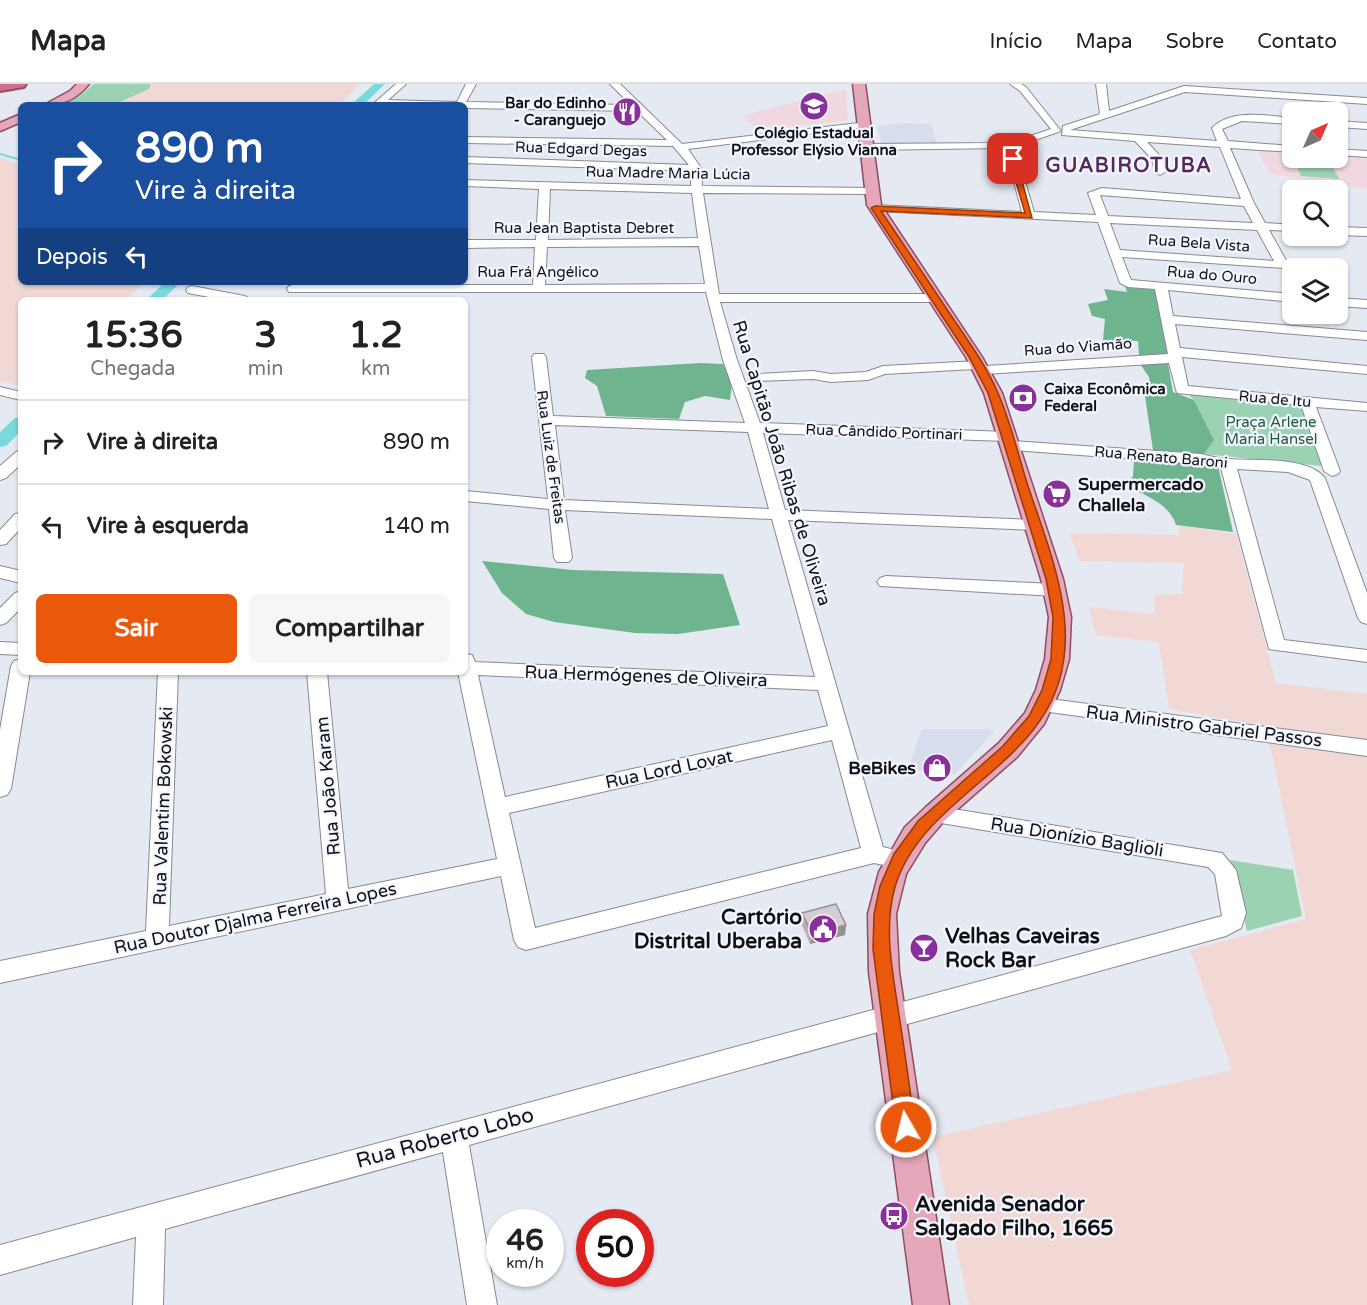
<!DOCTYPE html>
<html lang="pt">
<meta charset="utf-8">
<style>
body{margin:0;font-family:"Varela Round",sans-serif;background:#f6f6f6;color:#222;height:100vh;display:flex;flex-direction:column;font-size:22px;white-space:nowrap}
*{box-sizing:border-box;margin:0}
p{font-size:20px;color:#767676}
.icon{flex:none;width:33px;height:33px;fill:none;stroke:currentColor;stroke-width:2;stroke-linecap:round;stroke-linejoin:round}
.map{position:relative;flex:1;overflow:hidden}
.side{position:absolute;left:18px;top:213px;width:450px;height:378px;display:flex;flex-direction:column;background:#fff;border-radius:9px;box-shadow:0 2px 4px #0004}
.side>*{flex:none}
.guide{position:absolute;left:18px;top:18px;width:450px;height:183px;border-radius:9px;box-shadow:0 2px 4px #0004;background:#1a4fa0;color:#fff;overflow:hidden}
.needle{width:39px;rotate:45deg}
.fabs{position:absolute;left:1282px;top:18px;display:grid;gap:12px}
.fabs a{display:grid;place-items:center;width:66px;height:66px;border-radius:9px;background:#fff;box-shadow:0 2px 4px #0004;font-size:30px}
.speed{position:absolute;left:486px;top:1125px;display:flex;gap:12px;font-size:30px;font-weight:700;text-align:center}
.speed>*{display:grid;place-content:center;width:78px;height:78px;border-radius:50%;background:#fff;box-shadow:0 2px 4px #0004;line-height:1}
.speed small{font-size:15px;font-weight:400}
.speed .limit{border:9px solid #d22;background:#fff;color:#111}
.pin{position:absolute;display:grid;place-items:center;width:51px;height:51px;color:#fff;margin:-26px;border-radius:12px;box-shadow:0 3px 9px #0006}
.me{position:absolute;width:66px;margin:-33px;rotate:352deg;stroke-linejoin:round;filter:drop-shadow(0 0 4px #0008)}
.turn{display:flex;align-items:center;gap:21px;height:126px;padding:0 18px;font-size:27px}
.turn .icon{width:78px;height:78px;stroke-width:2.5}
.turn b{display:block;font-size:42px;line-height:51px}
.then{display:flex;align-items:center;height:57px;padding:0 18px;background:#0003;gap:12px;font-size:22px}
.eta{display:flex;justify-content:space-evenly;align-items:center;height:102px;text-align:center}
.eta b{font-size:36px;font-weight:700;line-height:42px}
.primary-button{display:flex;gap:12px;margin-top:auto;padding:12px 18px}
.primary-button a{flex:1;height:69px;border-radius:9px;background:#ea580c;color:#fff;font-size:24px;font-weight:700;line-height:69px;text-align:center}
.primary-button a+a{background:#f6f6f6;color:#222}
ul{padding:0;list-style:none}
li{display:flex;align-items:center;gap:18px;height:84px;padding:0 18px;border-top:2px solid #e0e0e0}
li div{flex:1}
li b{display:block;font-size:22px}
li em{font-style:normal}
header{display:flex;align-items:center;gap:36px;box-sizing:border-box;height:84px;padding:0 30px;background:#fff;border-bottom:2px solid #e0e0e0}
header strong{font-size:28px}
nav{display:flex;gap:33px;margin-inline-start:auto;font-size:21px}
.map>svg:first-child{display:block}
.built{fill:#d8ddee}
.industrial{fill:#f2d8d5}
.education{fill:#f1d7df}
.green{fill:#9bd2b3}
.forest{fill:#6eb58f}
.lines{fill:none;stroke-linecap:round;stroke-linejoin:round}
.stream{stroke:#79dadd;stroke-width:2}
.river{fill:#79dadd;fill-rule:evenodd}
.minor-casing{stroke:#878a93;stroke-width:2}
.major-casing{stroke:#8f4d62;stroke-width:3}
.highway-casing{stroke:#8f4d62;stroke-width:4}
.minor{fill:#fff;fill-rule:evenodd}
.major{fill:#e5a7ba;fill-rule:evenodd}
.highway{fill:#d46d8c;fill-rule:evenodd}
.wall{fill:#b8b0b6}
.shaded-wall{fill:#969094}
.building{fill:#d6cdd4;stroke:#969094;stroke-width:1.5}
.route{fill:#ea580c;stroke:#983908;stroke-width:1.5}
.labels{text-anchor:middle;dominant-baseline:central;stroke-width:4.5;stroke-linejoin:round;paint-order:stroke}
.far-poi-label{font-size:15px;font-weight:bold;fill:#0f1114;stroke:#f3f6fe;text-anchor:end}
.far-street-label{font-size:15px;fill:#0f1114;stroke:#f3f6fe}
.far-park-label{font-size:15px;fill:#22593e;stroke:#f3f6fe}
.street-label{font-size:18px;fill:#0f1114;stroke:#f3f6fe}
.poi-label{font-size:18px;font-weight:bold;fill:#0f1114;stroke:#f3f6fe;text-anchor:start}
.far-district-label{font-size:20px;font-weight:bold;letter-spacing:1.5px;fill:#54285d;stroke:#f3f6fe}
.near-poi-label{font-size:21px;font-weight:bold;fill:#0f1114;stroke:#f3f6fe;text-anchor:start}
.near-street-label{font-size:21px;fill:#0f1114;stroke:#f3f6fe}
</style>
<header>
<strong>Mapa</strong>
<nav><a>Início</a><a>Mapa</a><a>Sobre</a><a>Contato</a></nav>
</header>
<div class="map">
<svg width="1367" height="1221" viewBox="0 0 1367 1221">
<rect width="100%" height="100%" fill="#e5e9f2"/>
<g class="built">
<polygon points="904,39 931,40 937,60 881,59 877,42"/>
<polygon points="922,645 989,645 994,648 954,691 908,685"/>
</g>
<g class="industrial">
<polygon points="151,0 359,0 340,21 113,21 149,5"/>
<polygon points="0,74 21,80 21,198 145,198 125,216 21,216 21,302 0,297"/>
<polygon points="1180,442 1236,450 1276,599 1367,610 1367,1221 969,1221 933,1053 1232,986 1190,866 1306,835 1266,642 1169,625 1159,558 1096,551 1089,523 1155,530 1154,511 1182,510 1184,479 1079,477 1070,449 1179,451"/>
</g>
<g class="education">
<polygon points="846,5 848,36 760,47 741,32"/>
<polygon points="1257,66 1293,68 1293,74 1338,74 1338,71 1367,73 1367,105 1270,90"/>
</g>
<g class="green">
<polygon points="94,0 151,0 149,5 113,21 61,21 81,11"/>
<polygon points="1292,71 1293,74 1328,74 1339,95 1301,92"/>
<polygon points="1188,310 1300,320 1322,382 1204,370 1214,356 1194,316"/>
<polygon points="1230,776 1293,786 1302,832 1247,847"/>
</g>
<g class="forest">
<polygon points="1125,202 1156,205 1169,270 1139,272 1138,257 1103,256 1105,235 1092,232 1088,220 1108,216 1104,205 1127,208"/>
<polygon points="700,279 723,280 732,299 730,316 705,312 685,318 679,335 606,332 597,302 585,294 587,286"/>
<polygon points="1140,280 1168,280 1173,308 1194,316 1214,356 1204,370 1153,366 1145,312 1150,301 1149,293"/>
<path d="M1134,375L1218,382L1233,448L1176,441C1169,419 1145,411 1126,402L1133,392Z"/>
<polygon points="482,477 573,486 723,490 740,541 678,550 635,549 554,538 526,530 502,509"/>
</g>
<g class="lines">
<polyline class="stream" points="0,70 21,76"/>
<g class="river">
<polygon points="374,0 385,0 363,21 351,21"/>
<polygon points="165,198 181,198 162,216 146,216"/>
<polygon points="21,333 21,347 6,362 0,363 0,348 15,334"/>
</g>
<g class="minor-casing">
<g id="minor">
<path d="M396,0H406L388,16L457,18L466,0H476L466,18L631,21L610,0H620L682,60L867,38V42L864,43L688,65L701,84L702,102L871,104L876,107L871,110L703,109L719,210H935L941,214L935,218H720L737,276L760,339L1008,348L1016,353L1012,357L1201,370C1210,372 1220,375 1229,375C1254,377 1308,372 1325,394L1367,509V540L1361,538L1358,534L1310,396L1288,388L1237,385L1284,556L1367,566V578L1269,565L1221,384L1201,380L1011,366L1003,361L1007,357L763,349L785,426L1036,436L1044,441L1036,446L788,436L883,763L907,769L910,775L907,781L899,784L874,779L526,866L518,863L514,856L501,792L0,899V877L146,847L158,588H178L169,842L326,810L307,588H327L348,805L497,775L458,588H465V570L472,571L475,578L815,593L772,435L565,426L572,474L569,478H557L554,474L549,425L465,417V407L548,415L532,273L534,270H544L546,273L553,332L745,339L723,276L706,208H289L287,205L289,202L293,201H533L535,163L465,164V156H536L539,105L465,102V96L691,102V87L465,79V73L689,81L673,62L465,59V53L667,56L637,27L465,24V21H372ZM550,105L692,109L698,154L548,156ZM699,162L705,200L545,201L547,163ZM555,341L748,348L769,425L564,416ZM478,591L818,606L828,642L505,713ZM832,656L861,764L535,844L509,729Z"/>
<path d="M1010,0H1021L1026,3L1061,47L1015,63L1034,128L1096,131L1088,109L1102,104L1241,115L1220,63L1147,58L1162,74L1165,88L1160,91L1155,88L1152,75L1135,57L1062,51L1063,42L1100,30L1096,0H1106L1109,27L1184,2L1367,14V20L1185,8L1070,46L1217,57L1212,44C1231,24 1268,32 1293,34V40L1242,37L1222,45L1228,57L1293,62V68L1230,64L1254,119L1265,139L1293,141V147L1269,146L1287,178L1284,184L1122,173L1131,196L1293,210V218L1168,206L1173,232L1367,248V256L1175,240L1180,264L1367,282V290L1182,273L1188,302L1367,319V327L1316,323L1340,387L1338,390L1332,392L1324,387L1301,321L1177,309L1169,279L982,290L977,289L975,285L885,290L868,296L831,298L813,295L754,297L752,294L759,290L813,287L831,290L866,288L883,282L979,277L984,278L986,282L1168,270L1155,205L1128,203L1120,199L1098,138L875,127L869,124L875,121L1022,128L1005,64L866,66L861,63L866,60L995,59L1018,56L1051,45L1020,7ZM1100,111L1244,122L1253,139L1108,132ZM1110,139L1257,146L1274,177L1120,166Z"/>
<polygon points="1338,37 1367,39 1367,45 1338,43"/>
<polygon points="1338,65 1367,67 1367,73 1338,71"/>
<polygon points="1338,143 1367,144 1367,152 1338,151"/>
<polygon points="192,202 245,212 251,216 225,216 188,209 186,206 188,203"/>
<polygon points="1338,214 1367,216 1367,224 1338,222"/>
<polygon points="0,303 21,308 21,316 0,311"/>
<polygon points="21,366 21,380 6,394 0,396 0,382 16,368"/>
<polygon points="21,429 21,444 6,460 0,461 0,446 15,430"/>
<polygon points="0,482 21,487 21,499 0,494"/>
<polygon points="886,492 1055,500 1061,502 1064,506 1061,510 1055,512 880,502 877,498 880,494"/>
<polygon points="21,507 21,524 6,539 0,541 0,524 15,509"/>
<polygon points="0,558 21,559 21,571 0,570"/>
<polygon points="21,575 21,588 30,588 11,705 7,711 0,713 0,646 11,582 14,577"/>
<polygon points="1042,614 1367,656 1367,672 1035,626 1032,621 1035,616"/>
<polygon points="935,722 1222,769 1236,786 1246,829 1241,844 1226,852 469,1061 497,1221 467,1221 443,1068 165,1145 163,1221 133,1221 136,1153 0,1191 0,1161 1222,832 1215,790 1208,783 935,738 927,736 924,730 927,724"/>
</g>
</g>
<g class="major-casing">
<g id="major">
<path d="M77,0H89C77,15 63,21 44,21L70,7Z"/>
<polygon points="853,0 865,0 881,121 982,273 1002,309 1063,495 1071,533 1069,575 1060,606 1044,640 1017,673 944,737 925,759 906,790 896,830 899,888 949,1221 913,1221 869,888 868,830 879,788 905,743 926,723 999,659 1025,629 1036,606 1045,575 1049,533 1041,495 984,309 966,273 867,121"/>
<polygon points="21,30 21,38 0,47 0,39"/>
</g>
</g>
<g class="highway-casing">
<polygon id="highway" points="0,0 26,0 24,3 0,7"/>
</g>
<use href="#minor" class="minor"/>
<use href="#major" class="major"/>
<use href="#highway" class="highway"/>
</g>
<polygon class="wall" points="802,829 846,841 845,851 810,860 801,839"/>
<polygon class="shaded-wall" points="846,841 845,851 810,860 812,850"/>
<polygon class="building" points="836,820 846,841 812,850 802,829"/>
<path class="route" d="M1013,73L1016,75L1032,134L881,127C904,161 927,195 950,230C967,255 986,281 998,309C1011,338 1018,371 1028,402C1053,477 1092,564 1039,638C998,697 916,731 895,803C883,845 893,889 899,931C905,968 910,1006 915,1043L912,1049L906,1052L899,1049L896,1043L873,865L874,830L880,802L894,770L918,737L1003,662L1029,632L1042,606L1051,575L1053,533L1046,495L988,309L969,273L871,124L875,122L1025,129L1009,75Z"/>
<defs>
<g id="school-disc" transform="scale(1.5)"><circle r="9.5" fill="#8a309c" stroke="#f3f6fe"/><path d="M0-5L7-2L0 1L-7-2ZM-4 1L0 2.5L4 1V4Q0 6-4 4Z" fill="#fff"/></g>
<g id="restaurant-disc" transform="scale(1.5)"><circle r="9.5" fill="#8a309c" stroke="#f3f6fe"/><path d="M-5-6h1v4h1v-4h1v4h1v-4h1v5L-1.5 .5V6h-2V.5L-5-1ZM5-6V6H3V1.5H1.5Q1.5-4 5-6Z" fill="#fff"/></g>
<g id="bank-disc" transform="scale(1.5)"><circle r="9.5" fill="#8a309c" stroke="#f3f6fe"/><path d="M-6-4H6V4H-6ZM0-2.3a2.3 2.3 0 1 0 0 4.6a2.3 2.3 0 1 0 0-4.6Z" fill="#fff"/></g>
<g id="supermarket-disc" transform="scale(1.5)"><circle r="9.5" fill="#8a309c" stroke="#f3f6fe"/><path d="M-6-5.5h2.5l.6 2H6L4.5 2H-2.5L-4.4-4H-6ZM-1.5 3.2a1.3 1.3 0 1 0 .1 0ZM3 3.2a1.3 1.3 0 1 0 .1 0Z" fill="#fff"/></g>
<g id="shop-disc" transform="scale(1.5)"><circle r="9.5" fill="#8a309c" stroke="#f3f6fe"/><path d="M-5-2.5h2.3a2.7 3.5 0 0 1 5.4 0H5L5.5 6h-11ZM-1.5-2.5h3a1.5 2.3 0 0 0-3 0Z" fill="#fff"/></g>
<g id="civic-disc" transform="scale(1.5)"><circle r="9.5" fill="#8a309c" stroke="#f3f6fe"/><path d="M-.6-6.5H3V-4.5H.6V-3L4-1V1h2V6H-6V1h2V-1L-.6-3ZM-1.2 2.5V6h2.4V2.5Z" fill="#fff"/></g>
<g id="bar-disc" transform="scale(1.5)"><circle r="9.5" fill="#8a309c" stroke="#f3f6fe"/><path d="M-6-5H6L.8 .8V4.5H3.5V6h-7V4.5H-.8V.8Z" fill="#fff"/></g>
<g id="bus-disc" transform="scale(1.5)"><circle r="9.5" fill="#8a309c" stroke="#f3f6fe"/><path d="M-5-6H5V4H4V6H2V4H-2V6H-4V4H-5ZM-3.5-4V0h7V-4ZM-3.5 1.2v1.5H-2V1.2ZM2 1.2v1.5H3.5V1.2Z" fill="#fff"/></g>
</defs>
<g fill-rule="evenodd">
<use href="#school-disc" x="814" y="22"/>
<use href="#restaurant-disc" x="627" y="28"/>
<use href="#bank-disc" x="1023" y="314"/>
<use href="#supermarket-disc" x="1057" y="410"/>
<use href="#shop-disc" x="937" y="684"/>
<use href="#civic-disc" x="823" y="845"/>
<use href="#bar-disc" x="924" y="864"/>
<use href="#bus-disc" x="894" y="1132"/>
</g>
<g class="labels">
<g class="far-poi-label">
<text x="606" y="19">Bar do Edinho<tspan x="606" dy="17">- Caranguejo</tspan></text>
<text x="814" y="49" text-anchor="middle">Colégio Estadual<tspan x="814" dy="17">Professor Elýsio Vianna</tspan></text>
<text x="1044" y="305" text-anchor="start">Caixa Econômica<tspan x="1044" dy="17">Federal</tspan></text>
</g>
<g class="far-street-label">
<text transform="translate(581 65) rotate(2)">Rua Edgard Degas</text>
<text transform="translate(668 89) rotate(1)">Rua Madre Maria Lúcia</text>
<text x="584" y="144">Rua Jean Baptista Debret</text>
<text transform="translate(1199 159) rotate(4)">Rua Bela Vista</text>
<text x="538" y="188">Rua Frá Angélico</text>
<text transform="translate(1212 191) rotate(5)">Rua do Ouro</text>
<text transform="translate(1078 263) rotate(-4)">Rua do Viamão</text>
<text transform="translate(1275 315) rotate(5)">Rua de Itu</text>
<text transform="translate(884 348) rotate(2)">Rua Cândido Portinari</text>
<text transform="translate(551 373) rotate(82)">Rua Luiz de Freitas</text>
<text transform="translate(1161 373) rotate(5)">Rua Renato Baroni</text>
</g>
<g class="far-park-label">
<text x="1271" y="338">Praça Arlene<tspan x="1271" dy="17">Maria Hansel</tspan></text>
</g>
<g class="street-label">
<text transform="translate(782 379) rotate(73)">Rua Capitão João Ribas de Oliveira</text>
<text transform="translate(646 592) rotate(2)">Rua Hermógenes de Oliveira</text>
<text transform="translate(1204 642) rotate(7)">Rua Ministro Gabriel Passos</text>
<text transform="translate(669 685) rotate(-12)">Rua Lord Lovat</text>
<text transform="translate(328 702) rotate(-95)">Rua João Karam</text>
<text transform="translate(163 722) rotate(-88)">Rua Valentim Bokowski</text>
<text transform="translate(1077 753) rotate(9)">Rua Dionízio Baglioli</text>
<text transform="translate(255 834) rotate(-12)">Rua Doutor Djalma Ferreira Lopes</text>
</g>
<g class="poi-label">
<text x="1078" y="400">Supermercado<tspan x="1078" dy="21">Challela</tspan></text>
<text x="916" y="684" text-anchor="end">BeBikes</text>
</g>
<g class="far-district-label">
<text x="1129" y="82">GUABIROTUBA</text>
</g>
<g class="near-poi-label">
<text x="802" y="833" text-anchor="end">Cartório<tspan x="802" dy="24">Distrital Uberaba</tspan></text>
<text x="945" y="852">Velhas Caveiras<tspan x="945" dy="24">Rock Bar</tspan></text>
<text x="915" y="1120">Avenida Senador<tspan x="915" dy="24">Salgado Filho, 1665</tspan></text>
</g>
<g class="near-street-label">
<text transform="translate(445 1054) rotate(-15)">Rua Roberto Lobo</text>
</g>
</g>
</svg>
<div class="fabs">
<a><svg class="needle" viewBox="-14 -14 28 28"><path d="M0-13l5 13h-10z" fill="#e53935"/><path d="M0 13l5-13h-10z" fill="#767676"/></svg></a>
<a><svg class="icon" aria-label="search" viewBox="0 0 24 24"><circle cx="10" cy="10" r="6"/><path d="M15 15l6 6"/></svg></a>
<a><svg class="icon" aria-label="layers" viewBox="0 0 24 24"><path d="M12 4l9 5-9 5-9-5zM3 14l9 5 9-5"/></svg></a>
</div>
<div class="speed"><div>46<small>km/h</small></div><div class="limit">50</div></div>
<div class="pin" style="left:1013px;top:75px;background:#d93025"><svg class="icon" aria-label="arrive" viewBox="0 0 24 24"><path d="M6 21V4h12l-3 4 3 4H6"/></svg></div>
<svg class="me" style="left:906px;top:1043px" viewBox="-20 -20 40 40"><circle r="17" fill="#ea580c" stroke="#fff" stroke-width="3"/><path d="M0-11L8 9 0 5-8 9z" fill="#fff"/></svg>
<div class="guide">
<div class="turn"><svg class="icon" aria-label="right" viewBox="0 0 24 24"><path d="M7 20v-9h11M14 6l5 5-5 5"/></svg><div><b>890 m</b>Vire à direita</div></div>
<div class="then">Depois<svg class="icon" aria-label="left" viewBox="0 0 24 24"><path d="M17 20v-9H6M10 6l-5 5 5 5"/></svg></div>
</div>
<section class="side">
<div class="eta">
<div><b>15:36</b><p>Chegada</p></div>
<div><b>3</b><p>min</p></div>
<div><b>1.2</b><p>km</p></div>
</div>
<ul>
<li><svg class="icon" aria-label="right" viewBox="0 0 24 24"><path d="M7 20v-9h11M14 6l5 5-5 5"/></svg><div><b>Vire à direita</b></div><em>890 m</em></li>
<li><svg class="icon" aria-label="left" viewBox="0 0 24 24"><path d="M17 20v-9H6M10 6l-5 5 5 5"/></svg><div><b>Vire à esquerda</b></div><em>140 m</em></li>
</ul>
<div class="primary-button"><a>Sair</a><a>Compartilhar</a></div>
</section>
</div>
